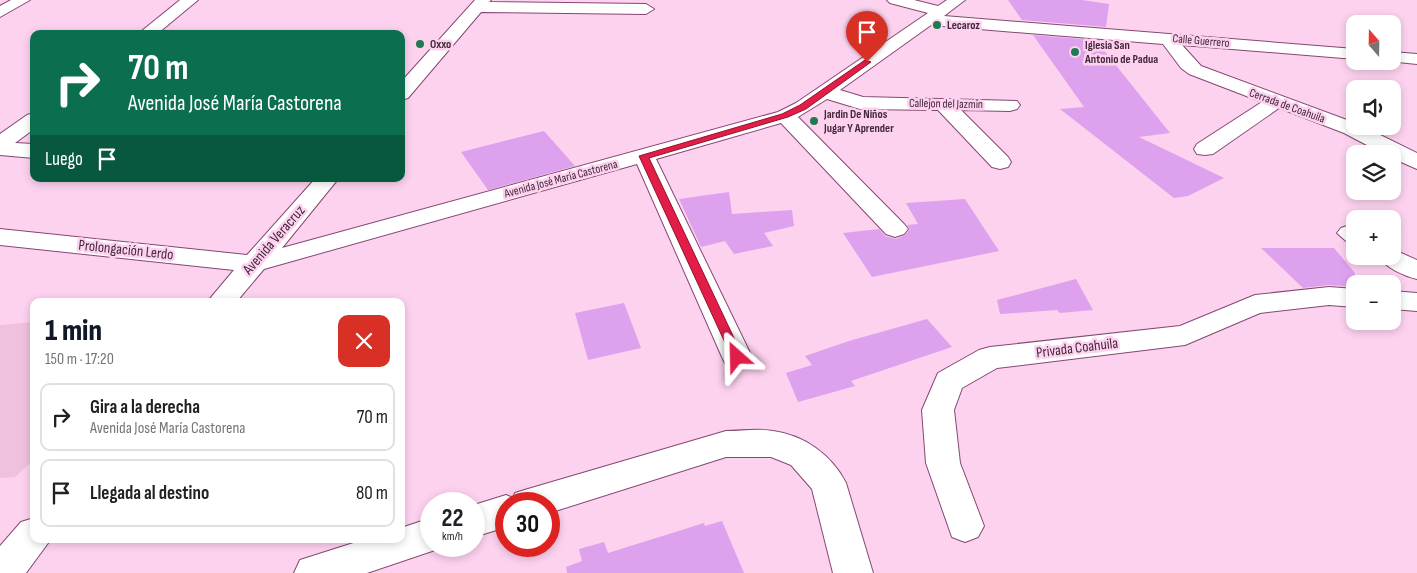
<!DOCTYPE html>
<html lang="es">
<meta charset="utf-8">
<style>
body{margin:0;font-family:"Sofia Sans Condensed",sans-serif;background:#f2f2f2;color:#202124;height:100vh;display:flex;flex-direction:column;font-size:19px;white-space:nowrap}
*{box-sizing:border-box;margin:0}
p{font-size:16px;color:#757577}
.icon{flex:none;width:28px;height:28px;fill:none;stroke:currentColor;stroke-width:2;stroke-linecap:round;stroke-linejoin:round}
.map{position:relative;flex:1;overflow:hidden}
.sheet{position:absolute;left:30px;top:298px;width:375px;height:245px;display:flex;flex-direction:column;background:#fff;border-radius:10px;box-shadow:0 2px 8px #0003}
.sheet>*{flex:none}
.top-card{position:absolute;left:30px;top:30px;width:375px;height:152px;border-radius:10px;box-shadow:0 2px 8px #0003;background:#0b6e4f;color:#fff;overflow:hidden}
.needle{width:32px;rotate:340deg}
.fabs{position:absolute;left:1346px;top:15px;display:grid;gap:10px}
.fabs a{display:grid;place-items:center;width:55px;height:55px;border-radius:10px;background:#fff;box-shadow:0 2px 8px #0003;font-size:25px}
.speed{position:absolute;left:420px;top:492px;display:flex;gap:10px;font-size:25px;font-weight:700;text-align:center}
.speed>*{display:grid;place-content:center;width:65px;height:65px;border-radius:50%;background:#fff;box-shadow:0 2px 8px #0003;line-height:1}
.speed small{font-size:12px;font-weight:400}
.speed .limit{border:8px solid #d22;background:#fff;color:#111}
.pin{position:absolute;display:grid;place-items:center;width:42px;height:42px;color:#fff;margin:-51px -21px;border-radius:50% 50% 50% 0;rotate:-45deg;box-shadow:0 0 5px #0007}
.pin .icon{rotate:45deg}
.me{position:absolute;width:55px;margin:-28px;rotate:335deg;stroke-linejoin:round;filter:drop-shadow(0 0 4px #0008)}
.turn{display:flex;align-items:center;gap:18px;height:105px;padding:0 15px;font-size:22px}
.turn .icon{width:65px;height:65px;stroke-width:2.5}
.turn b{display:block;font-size:35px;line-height:42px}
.then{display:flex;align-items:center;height:48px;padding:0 15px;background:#0003;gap:10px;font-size:19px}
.round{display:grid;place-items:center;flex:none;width:52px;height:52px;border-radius:10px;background:#f2f2f2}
.headline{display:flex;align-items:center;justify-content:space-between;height:85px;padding:0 15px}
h1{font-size:30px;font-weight:800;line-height:38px;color:#111827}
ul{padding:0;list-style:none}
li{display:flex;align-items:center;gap:15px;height:68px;margin:0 10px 8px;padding:0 5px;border:2px solid #e0e0e0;border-radius:10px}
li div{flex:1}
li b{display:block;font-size:19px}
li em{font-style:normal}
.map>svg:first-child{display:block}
.built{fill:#efc1df}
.building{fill:#dea1ee}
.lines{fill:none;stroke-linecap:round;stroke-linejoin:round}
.minor-casing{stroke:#854773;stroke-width:2}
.minor{fill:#fff;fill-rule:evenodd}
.route{fill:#e11d48;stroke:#92132f}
.poi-dot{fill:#1e7b51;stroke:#fdd2ef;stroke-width:2}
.labels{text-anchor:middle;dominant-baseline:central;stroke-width:5;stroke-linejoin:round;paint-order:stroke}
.far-poi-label{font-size:12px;font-weight:bold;fill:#43273a;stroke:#fdd2ef;text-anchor:start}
.far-street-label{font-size:12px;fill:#43273a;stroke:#fdd2ef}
.street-label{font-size:15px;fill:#43273a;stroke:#fdd2ef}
</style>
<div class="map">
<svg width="1417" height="573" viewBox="0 0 1417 573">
<rect width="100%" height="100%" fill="#fdd2ef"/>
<polygon class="built" points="34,322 34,460 15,477 0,478 0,325"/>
<g class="building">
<polygon points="1008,0 1082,0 1109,4 1106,27 1022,20"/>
<polygon points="1033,35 1104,41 1103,49 1170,133 1139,137 1224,178 1188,196 1174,198 1060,109 1084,107"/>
<polygon points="544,131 575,166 488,190 461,152"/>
<polygon points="729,192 732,214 792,210 794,226 764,233 773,246 734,254 725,241 701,247 679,199"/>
<polygon points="965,199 999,251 872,277 843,233 879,229 885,236 896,239 905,235 910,229 907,225 918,224 906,203"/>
<polygon points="1261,248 1334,248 1355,273 1355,287 1329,285 1303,288"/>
<polygon points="1076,279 1093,310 1060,313 1057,310 1000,314 997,300"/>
<polygon points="624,303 641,348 588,360 575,313"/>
<polygon points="927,319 952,347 851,381 855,386 798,402 786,373 812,365 805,356 849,341"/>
<polygon points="722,521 744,573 567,573 566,567 582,561 579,549 604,542 608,553 704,523 705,526"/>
</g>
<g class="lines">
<g class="minor-casing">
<g id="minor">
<polygon points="11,0 30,0 0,17 0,6"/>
<polygon points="180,0 198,0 157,34 138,34"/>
<polygon points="475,0 491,0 489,2 646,4 654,9 646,14 481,12 408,98 401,100 401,82"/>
<polygon points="887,0 914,0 938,6 947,0 965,0 944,16 1355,49 1355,59 1182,45 1201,66 1355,123 1355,126 1362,126 1417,153 1417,169 1392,158 1392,154 1384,154 1344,133 1279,108 1213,154 1205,155 1197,154 1194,149 1197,144 1262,102 1189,74 1181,68 1163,44 931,25 840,90 863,97 1017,101 1020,105 1017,109 1010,111 961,110 1008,157 1011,162 1008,167 1000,169 992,167 938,110 860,109 827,99 798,117 904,224 908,229 904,234 895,237 886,234 781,123 656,159 752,357 748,365 737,368 726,365 722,357 637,164 264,269 237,301 208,301 234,270 0,245 0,229 247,255 315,179 338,179 282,248 778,112 796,103 928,13 890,3"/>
<polygon points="1392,52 1417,54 1417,64 1388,61 1392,61"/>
<polygon points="34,113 34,129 15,143 34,144 34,158 0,155 0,134 27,115"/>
<polygon points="1350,225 1355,227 1355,244 1346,241 1337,233 1341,228"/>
<path d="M1392,249L1417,260V279C1404,276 1386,268 1378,256H1392Z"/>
<polygon points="1329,287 1355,289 1355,307 1329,305 1260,313 1185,345 997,368 962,388 954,410 960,463 984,526 978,537 965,542 952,537 926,463 922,410 938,373 979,350 990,347 1180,326 1255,295"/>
<polygon points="1392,291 1417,293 1417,311 1392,309"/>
<path d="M726,431C741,431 758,428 773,431C804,435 832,455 846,483L873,573H833L812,489L791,465L771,457H726L549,513V504H506V527L474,537V505L506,495L513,498L515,493L528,489Z"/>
<polygon points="34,518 34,539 51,539 26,573 0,573 0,546 21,522"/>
<polygon points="431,518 431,546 444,547 367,573 294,573 300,560 366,539 401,539 401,528"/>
</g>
</g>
<use href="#minor" class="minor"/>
</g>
<polygon class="route" points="865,60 871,62 806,109 788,117 649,158 743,357 741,360 733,360 639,156 782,114 800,105"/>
<g class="poi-dot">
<circle cx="937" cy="25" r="5"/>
<circle cx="420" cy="44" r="5"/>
<circle cx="1075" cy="52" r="5"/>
<circle cx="814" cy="121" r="5"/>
</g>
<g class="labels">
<g class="far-poi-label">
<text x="947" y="25">Lecaroz</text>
<text x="430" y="44">Oxxo</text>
<text x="1085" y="45">Iglesia San<tspan x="1085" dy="14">Antonio de Padua</tspan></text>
<text x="824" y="114">Jardin De Niños<tspan x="824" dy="14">Jugar Y Aprender</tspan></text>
</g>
<g class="far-street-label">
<text transform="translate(1201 41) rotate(5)">Calle Guerrero</text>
<text transform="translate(946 104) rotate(1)">Callejon del Jazmin</text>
<text transform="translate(1287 106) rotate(20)">Cerrada de Coahuila</text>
<text transform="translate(561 179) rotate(-15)">Avenida José María Castorena</text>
</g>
<g class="street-label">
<text transform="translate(274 240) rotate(-49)">Avenida Veracruz</text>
<text transform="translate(126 250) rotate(6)">Prolongación Lerdo</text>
<text transform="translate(1077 348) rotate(-7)">Privada Coahuila</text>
</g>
</g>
</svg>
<div class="fabs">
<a><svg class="needle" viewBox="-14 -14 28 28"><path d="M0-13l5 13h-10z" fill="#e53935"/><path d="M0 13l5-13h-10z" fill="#757577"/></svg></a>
<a><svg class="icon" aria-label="sound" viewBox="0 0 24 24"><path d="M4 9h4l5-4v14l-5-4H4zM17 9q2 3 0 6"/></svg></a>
<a><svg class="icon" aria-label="layers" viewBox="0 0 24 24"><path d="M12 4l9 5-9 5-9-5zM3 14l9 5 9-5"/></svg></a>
<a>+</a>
<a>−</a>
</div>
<div class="speed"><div>22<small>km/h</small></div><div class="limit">30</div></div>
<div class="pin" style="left:867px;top:62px;background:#d93025"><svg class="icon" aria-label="arrive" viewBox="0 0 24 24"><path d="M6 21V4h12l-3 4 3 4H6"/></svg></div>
<svg class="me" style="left:737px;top:357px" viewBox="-20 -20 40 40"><path d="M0-17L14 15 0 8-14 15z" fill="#e11d48" stroke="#fff" stroke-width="4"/></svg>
<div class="top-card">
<div class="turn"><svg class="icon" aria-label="right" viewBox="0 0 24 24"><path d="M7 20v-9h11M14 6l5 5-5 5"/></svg><div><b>70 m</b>Avenida José María Castorena</div></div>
<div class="then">Luego<svg class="icon" aria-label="arrive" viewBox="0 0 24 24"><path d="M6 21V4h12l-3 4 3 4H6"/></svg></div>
</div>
<section class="sheet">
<div class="headline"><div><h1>1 min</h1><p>150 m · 17:20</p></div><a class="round" style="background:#d93025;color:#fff"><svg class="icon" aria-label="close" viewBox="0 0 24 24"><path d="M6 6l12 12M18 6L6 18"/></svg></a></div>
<ul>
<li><svg class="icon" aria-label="right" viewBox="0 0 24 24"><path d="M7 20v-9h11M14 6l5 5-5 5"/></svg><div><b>Gira a la derecha</b><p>Avenida José María Castorena</p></div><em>70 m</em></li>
<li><svg class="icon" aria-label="arrive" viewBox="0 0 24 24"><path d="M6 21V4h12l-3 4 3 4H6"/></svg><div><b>Llegada al destino</b></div><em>80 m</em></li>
</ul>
</section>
</div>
